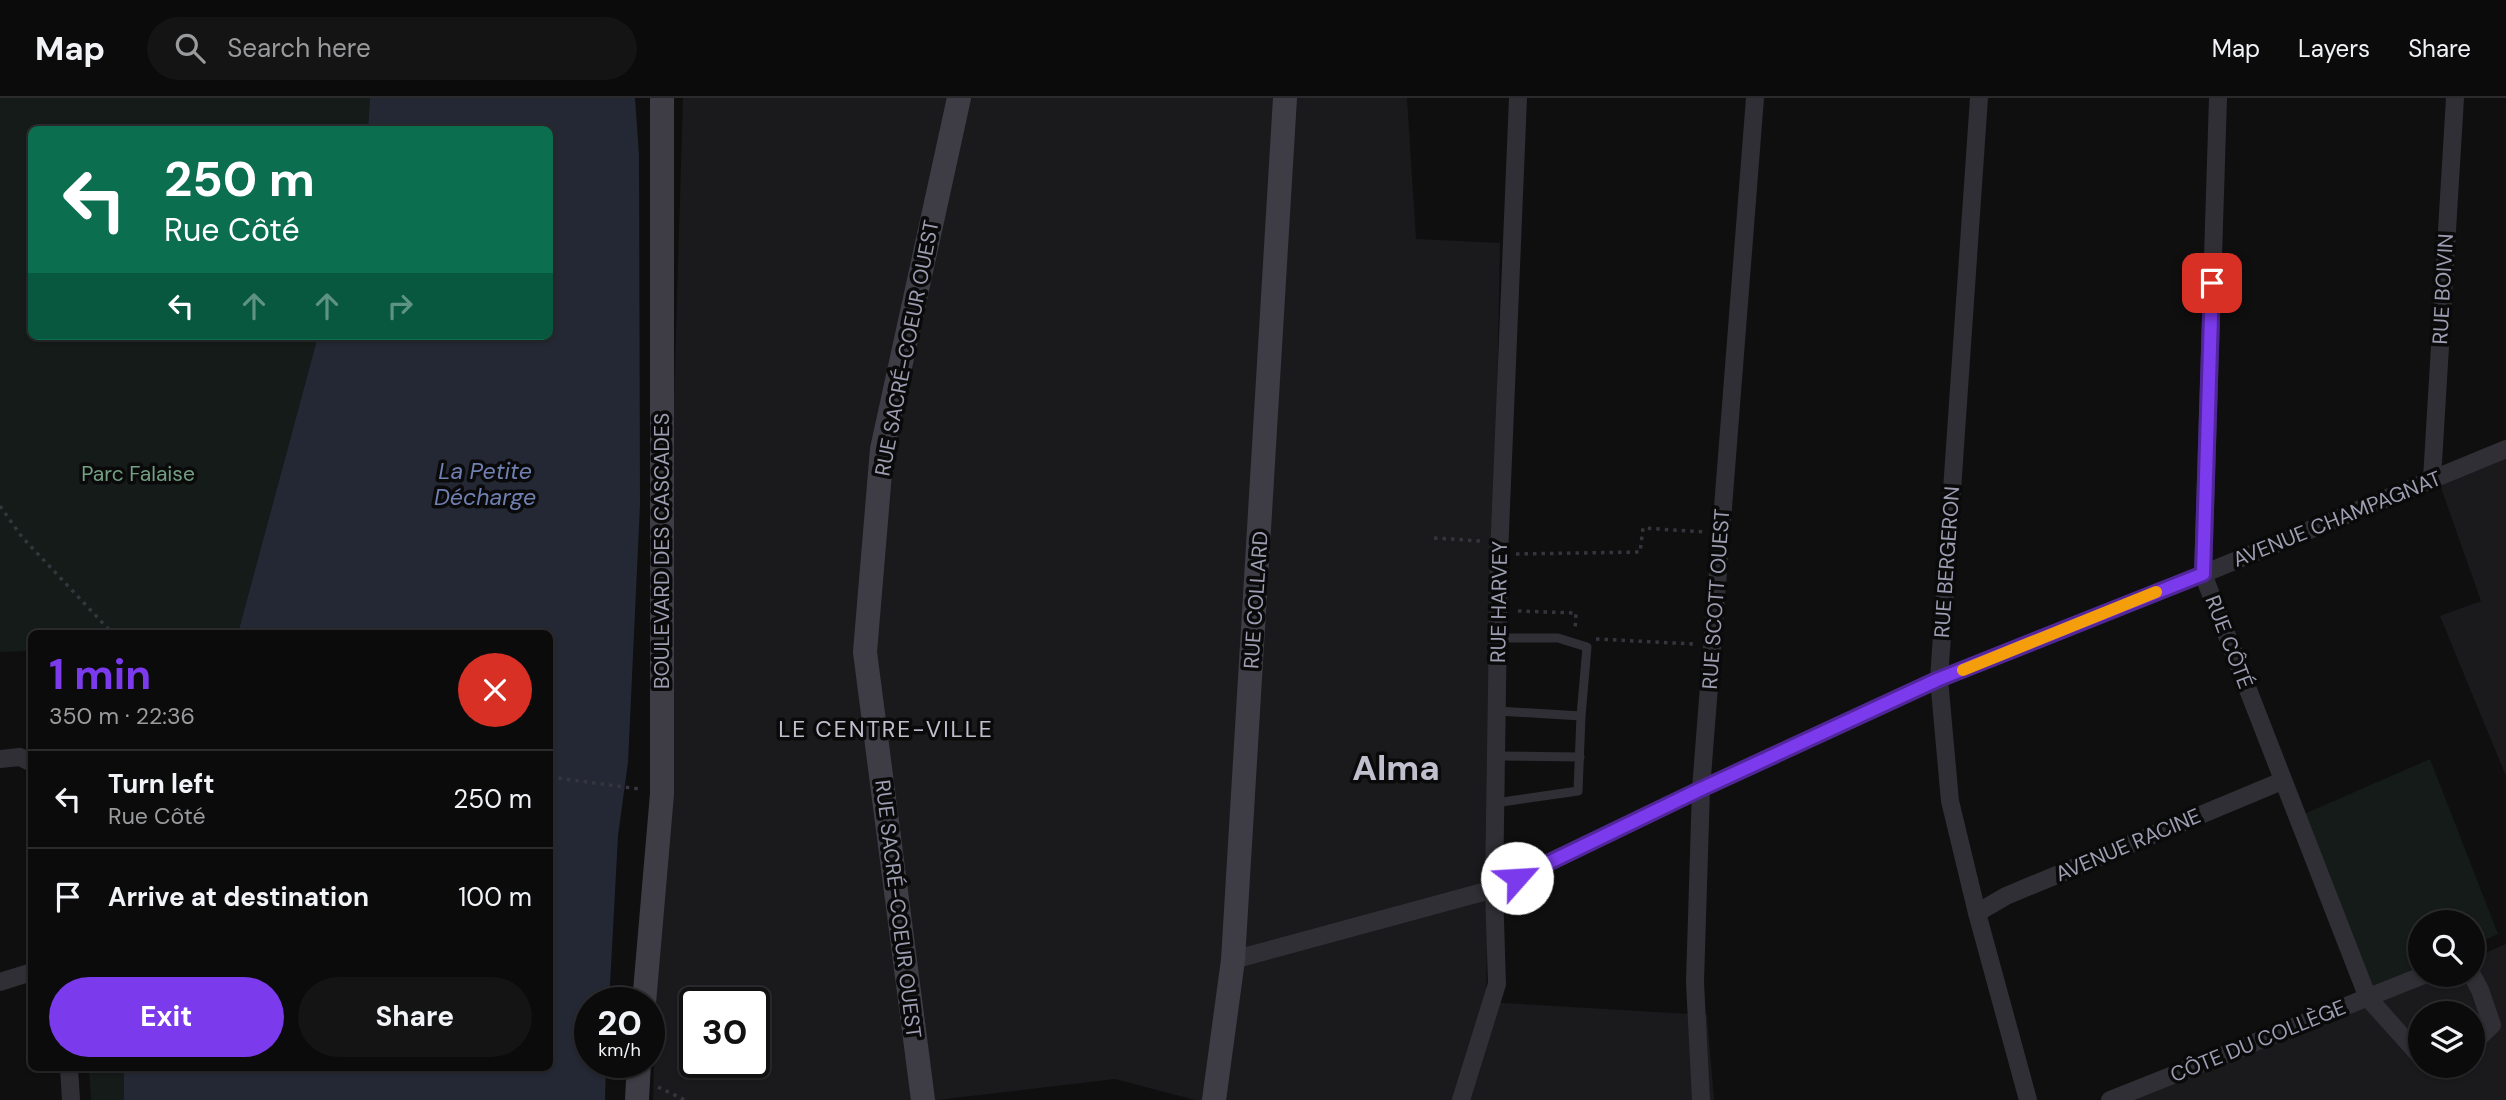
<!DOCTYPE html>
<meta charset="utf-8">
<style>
body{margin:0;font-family:"DM Sans",sans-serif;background:#141415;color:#f1f3f6;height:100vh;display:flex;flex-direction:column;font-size:26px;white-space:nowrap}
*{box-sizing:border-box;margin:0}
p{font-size:23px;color:#9a9b9d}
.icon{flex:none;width:38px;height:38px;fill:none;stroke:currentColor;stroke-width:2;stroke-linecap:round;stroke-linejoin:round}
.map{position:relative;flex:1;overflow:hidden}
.side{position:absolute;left:28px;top:532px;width:525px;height:441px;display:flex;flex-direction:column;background:#0b0b0c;border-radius:10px;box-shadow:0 2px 5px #0004,0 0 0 2px #2b2b2d}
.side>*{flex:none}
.guide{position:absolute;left:28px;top:28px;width:525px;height:214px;border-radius:10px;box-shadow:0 2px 5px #0004,0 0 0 2px #2b2b2d;background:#0b6e4f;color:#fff;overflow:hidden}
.buttons{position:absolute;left:2408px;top:812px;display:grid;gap:14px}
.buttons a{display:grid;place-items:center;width:77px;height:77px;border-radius:50%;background:#0b0b0c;box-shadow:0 2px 5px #0004,0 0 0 2px #2b2b2d;font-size:35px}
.speed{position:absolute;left:574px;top:889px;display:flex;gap:14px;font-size:35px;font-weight:700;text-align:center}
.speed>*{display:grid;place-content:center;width:91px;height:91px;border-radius:50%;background:#0b0b0c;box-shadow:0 2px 5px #0004,0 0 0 2px #2b2b2d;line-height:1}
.speed small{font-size:18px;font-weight:400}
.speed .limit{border:4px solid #111;border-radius:10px;background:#fff;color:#111}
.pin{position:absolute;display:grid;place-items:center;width:60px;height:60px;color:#fff;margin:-30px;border-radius:14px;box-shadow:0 4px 10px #0006}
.me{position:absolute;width:77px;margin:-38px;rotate:64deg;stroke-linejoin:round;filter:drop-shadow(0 0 5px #0008)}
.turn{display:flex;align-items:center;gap:24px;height:147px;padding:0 21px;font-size:32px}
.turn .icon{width:91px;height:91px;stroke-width:2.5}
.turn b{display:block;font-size:49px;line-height:60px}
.lanes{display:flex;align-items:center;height:66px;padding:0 21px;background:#0003;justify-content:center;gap:35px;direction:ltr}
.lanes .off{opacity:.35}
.round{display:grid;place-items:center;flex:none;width:74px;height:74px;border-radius:37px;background:#141415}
.headline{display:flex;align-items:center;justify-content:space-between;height:119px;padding:0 21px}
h1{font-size:42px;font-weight:700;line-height:52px;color:#7c3aed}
.primary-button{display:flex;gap:14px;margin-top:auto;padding:14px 21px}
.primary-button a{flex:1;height:80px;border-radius:42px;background:#7c3aed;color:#fff;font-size:28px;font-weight:700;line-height:80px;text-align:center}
.primary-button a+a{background:#141415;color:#f1f3f6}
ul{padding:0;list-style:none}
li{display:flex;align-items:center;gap:21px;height:98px;padding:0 21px;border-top:2px solid #2b2b2d}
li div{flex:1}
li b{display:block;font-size:26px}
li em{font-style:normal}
header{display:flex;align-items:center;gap:42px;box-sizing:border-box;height:98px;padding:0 35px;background:#0b0b0c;border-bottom:2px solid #2b2b2d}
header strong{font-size:33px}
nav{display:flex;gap:38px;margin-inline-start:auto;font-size:24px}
.search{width:490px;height:63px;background:#141415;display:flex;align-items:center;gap:18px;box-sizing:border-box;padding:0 24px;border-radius:38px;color:#9a9b9d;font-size:26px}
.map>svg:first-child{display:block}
.built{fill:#1a1a1d;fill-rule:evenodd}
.green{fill:#151b18}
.water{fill:#242834}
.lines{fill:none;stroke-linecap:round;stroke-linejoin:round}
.path{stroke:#35353d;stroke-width:3.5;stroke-dasharray:3.5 5;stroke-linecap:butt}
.lane{stroke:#302f35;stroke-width:9}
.street{stroke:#302f35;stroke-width:18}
.secondary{stroke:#3e3d46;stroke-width:24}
.route-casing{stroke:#51269a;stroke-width:18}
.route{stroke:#7c3aed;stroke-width:12}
.slow{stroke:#f59e0b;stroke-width:12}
.labels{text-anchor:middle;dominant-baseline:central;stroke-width:7;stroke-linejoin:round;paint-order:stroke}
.street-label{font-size:21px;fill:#9e9eb3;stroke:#0a0a0b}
.park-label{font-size:21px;fill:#73a083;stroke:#0a0a0b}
.water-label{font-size:23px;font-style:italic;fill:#7080b2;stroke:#0a0a0b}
.neighbourhood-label{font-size:23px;letter-spacing:2px;fill:#c0bfce;stroke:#0a0a0b}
.town-label{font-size:35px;font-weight:bold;fill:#c0bfce;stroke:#0a0a0b}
</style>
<header>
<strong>Map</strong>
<div class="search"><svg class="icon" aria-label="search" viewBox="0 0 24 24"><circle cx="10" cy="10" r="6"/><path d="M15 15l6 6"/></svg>Search here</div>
<nav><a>Map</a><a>Layers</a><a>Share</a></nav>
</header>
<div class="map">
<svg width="2506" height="1002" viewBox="0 0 2506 1002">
<rect width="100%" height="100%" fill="#0f0f10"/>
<g class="built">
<path d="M683,0H1407L1416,141L1500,145L1486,904L1707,917L1714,1002H1195L1115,981L937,1002H653ZM695,905H754V964H695Z"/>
<polygon points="2506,360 2506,678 2440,518 2481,503 2440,387"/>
<path d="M2506,846V1002H2126L2354,912L2435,877H2473V860ZM2420,915H2473V968H2420Z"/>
</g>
<g class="green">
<polygon points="0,0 370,0 368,31 32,32 32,238 318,238 238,535 32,536 31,553 0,554"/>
<polygon points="2430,661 2498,836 2473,847 2473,824 2420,824 2420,870 2372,892 2304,716"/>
<polygon points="89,970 124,970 124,1002 91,1002"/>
</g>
<polygon class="water" points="370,0 635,0 639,57 640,407 628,664 618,738 609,905 590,905 590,964 606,964 605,1002 124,1002 124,970 550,970 550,536 238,535 318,238 550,238 550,32 368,31"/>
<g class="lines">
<g class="path">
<polyline points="0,408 22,439 113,536"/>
<polyline points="1434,440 1481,443"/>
<polyline points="1516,456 1640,454 1643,430 1705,434"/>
<polyline points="1518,513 1576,515 1575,533"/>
<polyline points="1596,541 1694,546"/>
<polyline points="550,679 639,691"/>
<polyline points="658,989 685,1002"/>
</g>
<g class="lane">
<polyline points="1497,613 1581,618 1587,549 1558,540 1498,540"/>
<polyline points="1496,658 1580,659"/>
<polyline points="1495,705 1578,693 1581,618"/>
</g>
<g class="street">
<polyline points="1979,0 1939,581 1950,703 1977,815 2028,1002"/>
<polyline points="2218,0 2203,476 2368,900 2420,958"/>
<polyline points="2432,381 2455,0"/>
<polyline points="0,661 20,659 32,665"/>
<polyline points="1977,815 2006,798 2282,683"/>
<polyline points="1233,862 1494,791 1701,691 1939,581 2203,476 2506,351"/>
<polyline points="2472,877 2480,892 2492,927 2473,945"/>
<polyline points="0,884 32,874"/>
<polyline points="69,970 71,1002"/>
<polyline points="1461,1002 1497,886 1494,791 1499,457 1518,0"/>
<polyline points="1701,1002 1695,884 1701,691 1755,0"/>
<polyline points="2110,1002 2424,877"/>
</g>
<g class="secondary">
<polyline points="644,905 662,696 662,0"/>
<polyline points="637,1002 639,964"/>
<polyline points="923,1002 865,554 882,351 959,0"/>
<polyline points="1214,1002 1233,862 1285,0"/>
</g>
</g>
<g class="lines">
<g class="route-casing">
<polyline id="route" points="1517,780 1701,691 1939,581 2203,476 2212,185"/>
</g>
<use href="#route" class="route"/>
<polyline class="slow" points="1963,572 2156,494"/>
</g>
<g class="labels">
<g class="street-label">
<text transform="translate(2443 191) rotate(-87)">RUE BOIVIN</text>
<text transform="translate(907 250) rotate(-79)">RUE SACRÉ-COEUR OUEST</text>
<text transform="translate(2337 421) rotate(-22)">AVENUE CHAMPAGNAT</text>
<text transform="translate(662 453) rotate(-90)">BOULEVARD DES CASCADES</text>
<text transform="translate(1947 464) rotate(-86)">RUE BERGERON</text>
<text transform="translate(1716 501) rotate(-86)">RUE SCOTT OUEST</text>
<text transform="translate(1256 502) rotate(-86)">RUE COLLARD</text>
<text transform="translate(1499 504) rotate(-89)">RUE HARVEY</text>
<text transform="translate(2229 544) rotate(69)">RUE CÔTÉ</text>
<text transform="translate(2128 747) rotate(-23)">AVENUE RACINE</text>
<text transform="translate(898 811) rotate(83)">RUE SACRÉ-COEUR OUEST</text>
<text transform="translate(2258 943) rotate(-22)">CÔTE DU COLLÈGE</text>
</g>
<g class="park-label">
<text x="138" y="376">Parc Falaise</text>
</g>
<g class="water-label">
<text x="485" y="373">La Petite<tspan x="485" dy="26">Décharge</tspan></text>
</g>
<g class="neighbourhood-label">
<text x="886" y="631">LE CENTRE-VILLE</text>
</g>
<g class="town-label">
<text x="1396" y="670">Alma</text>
</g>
</g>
</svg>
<div class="buttons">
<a><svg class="icon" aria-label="search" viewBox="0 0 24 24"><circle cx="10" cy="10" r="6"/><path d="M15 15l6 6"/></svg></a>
<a><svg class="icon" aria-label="layers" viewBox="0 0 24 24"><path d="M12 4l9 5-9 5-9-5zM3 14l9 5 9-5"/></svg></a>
</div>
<div class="speed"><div>20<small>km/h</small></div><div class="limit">30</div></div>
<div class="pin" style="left:2212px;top:185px;background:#d93025"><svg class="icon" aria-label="arrive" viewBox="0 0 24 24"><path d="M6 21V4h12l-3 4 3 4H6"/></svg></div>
<svg class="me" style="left:1517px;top:780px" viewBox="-20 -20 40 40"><circle r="19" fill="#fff"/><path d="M0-13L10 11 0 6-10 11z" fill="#7c3aed"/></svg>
<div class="guide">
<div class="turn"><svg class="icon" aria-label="left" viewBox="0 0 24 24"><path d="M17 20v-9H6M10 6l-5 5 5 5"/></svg><div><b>250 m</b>Rue Côté</div></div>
<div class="lanes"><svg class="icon" aria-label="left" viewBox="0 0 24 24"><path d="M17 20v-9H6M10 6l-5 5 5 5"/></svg><svg class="icon off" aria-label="ahead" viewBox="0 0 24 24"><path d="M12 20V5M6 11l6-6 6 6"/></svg><svg class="icon off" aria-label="ahead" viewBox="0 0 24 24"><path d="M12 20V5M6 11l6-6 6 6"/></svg><svg class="icon off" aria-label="right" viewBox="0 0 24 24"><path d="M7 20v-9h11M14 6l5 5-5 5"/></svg></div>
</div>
<section class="side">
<div class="headline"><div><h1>1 min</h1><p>350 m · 22:36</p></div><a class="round" style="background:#d93025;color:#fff"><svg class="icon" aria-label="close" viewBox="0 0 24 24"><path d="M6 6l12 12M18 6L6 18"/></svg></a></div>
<ul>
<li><svg class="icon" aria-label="left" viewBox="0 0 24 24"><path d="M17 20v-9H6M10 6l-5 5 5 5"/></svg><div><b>Turn left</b><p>Rue Côté</p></div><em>250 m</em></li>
<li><svg class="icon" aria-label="arrive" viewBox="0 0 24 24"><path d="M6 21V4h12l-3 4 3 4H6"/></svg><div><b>Arrive at destination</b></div><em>100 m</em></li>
</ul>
<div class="primary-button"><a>Exit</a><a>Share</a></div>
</section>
</div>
